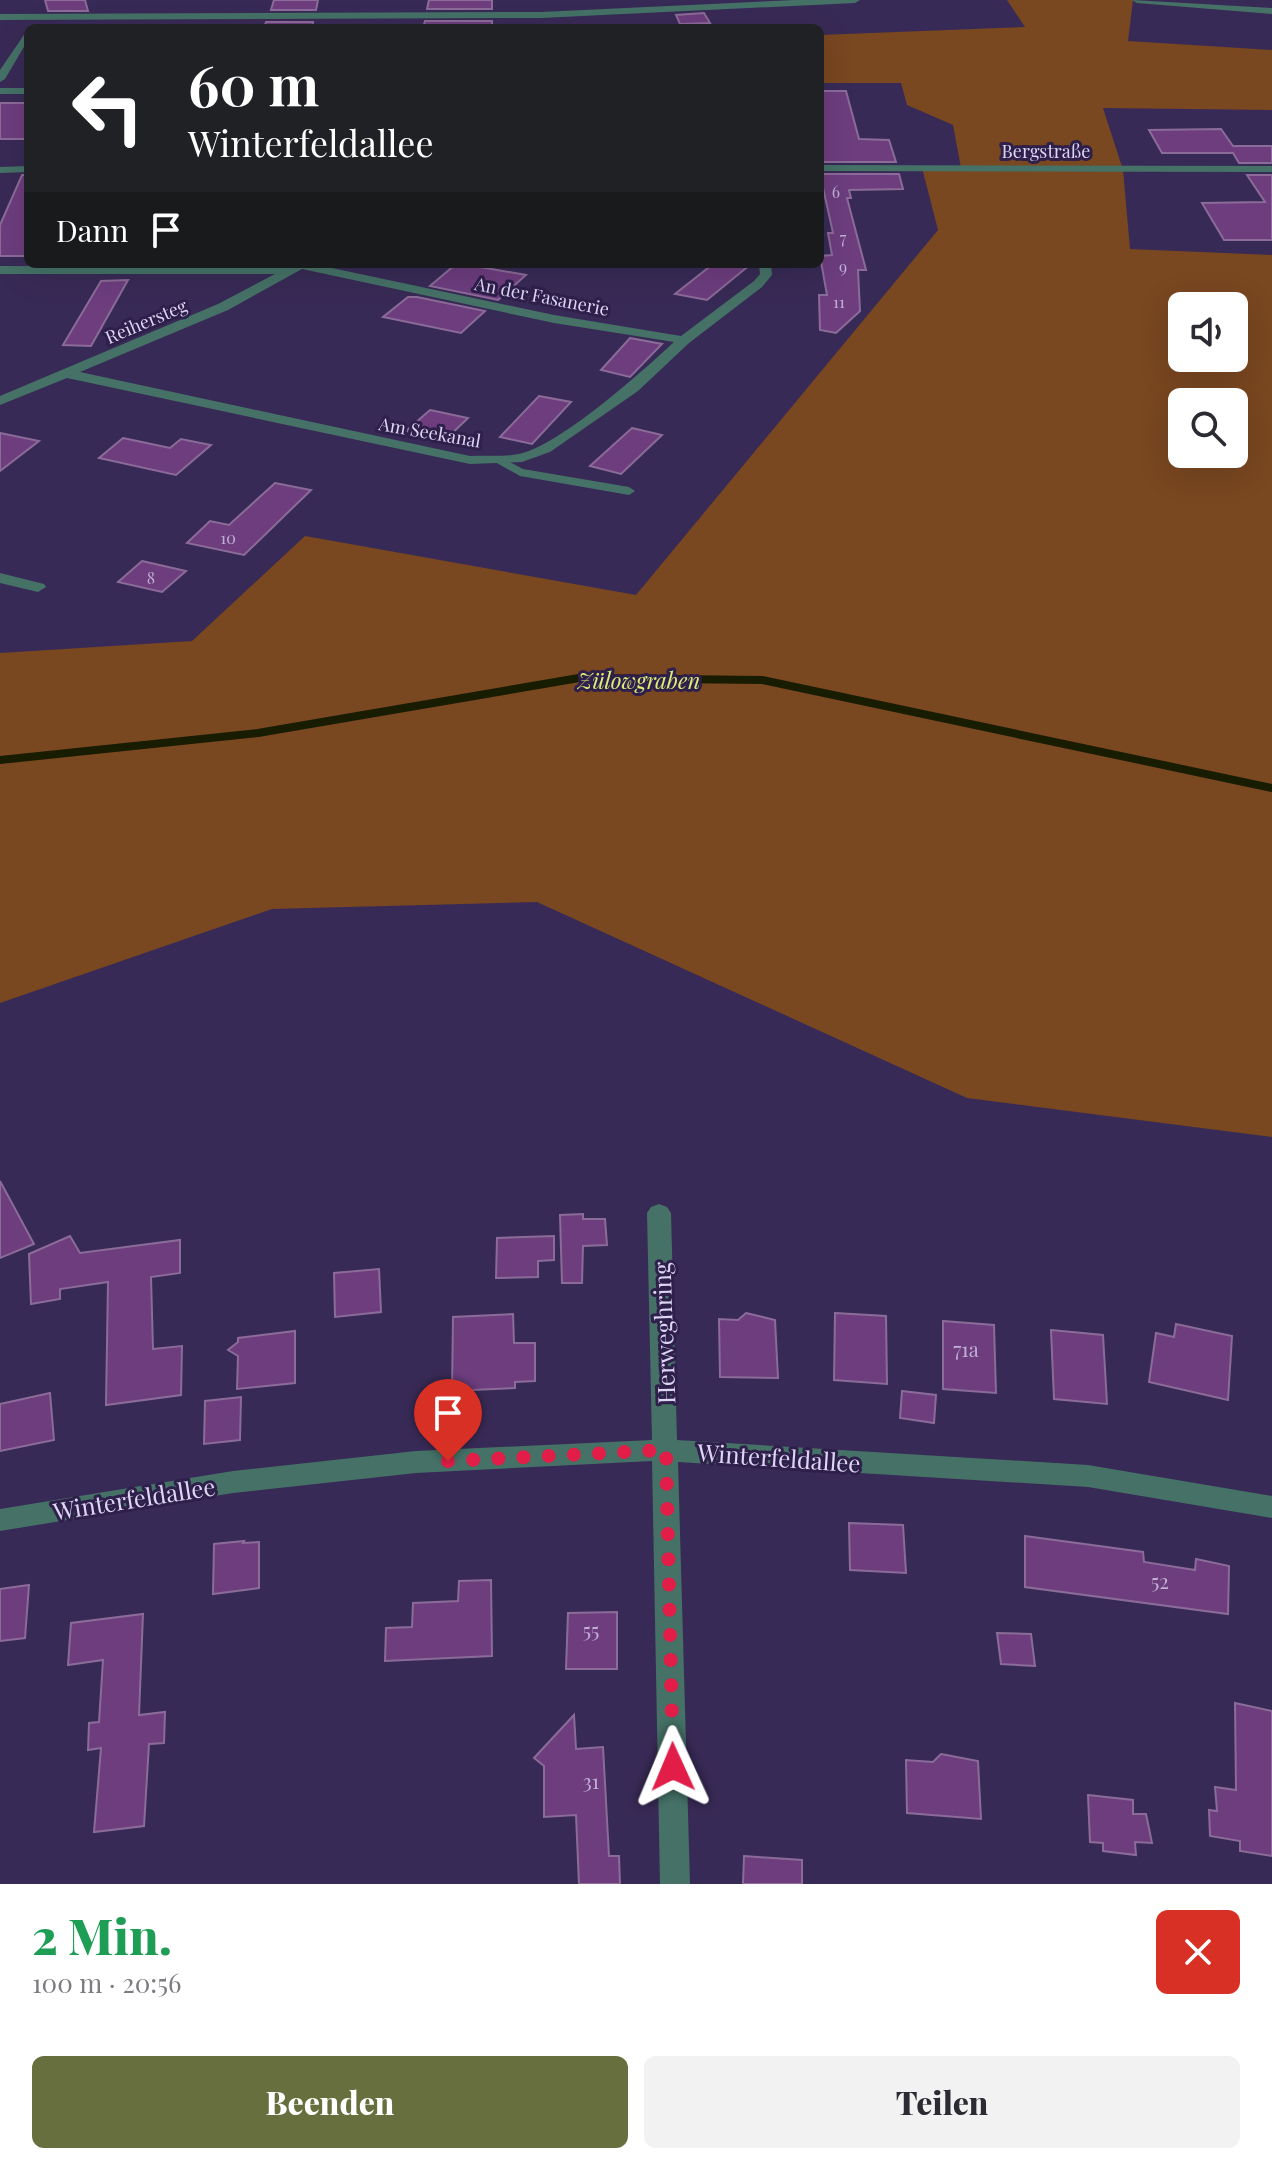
<!DOCTYPE html>
<html lang="de">
<meta charset="utf-8">
<style>
body{margin:0;font-family:"Playfair Display",serif;background:#f2f2f3;color:#2b2b33;height:100vh;display:flex;flex-direction:column;font-size:30px;white-space:nowrap}
*{box-sizing:border-box;margin:0}
p{font-size:26px;color:#7c7c81}
.icon{flex:none;width:44px;height:44px;fill:none;stroke:currentColor;stroke-width:2;stroke-linecap:round;stroke-linejoin:round}
.map{position:relative;height:1884px;overflow:hidden}
.panel{display:flex;flex-direction:column;background:#fff;flex:1}
.panel>*{flex:none}
.hud{position:absolute;left:24px;top:24px;width:800px;height:244px;border-radius:12px;box-shadow:0 8px 32px #0002;background:#202124;color:#fff;overflow:hidden}
.controls{position:absolute;left:1168px;top:292px;display:grid;gap:16px}
.controls a{display:grid;place-items:center;width:80px;height:80px;border-radius:12px;background:#fff;box-shadow:0 8px 32px #0002;font-size:40px}
.pin{position:absolute;display:grid;place-items:center;width:68px;height:68px;color:#fff;margin:-82px -34px;border-radius:50% 50% 50% 0;rotate:-45deg;box-shadow:0 0 8px #0007}
.pin .icon{rotate:45deg}
.me{position:absolute;width:88px;margin:-44px;rotate:359deg;stroke-linejoin:round;filter:drop-shadow(0 0 6px #0008)}
.turn{display:flex;align-items:center;gap:28px;height:168px;padding:0 32px;font-size:36px}
.turn .icon{width:104px;height:104px;stroke-width:2.5}
.turn b{display:block;font-size:56px;line-height:68px}
.then{display:flex;align-items:center;height:76px;padding:0 32px;background:#0003;gap:16px;font-size:30px}
.round{display:grid;place-items:center;flex:none;width:84px;height:84px;border-radius:12px;background:#f2f2f3}
.headline{display:flex;align-items:center;justify-content:space-between;height:136px;padding:0 32px}
h1{font-size:48px;font-weight:800;line-height:60px;color:#1e9e55}
.button{display:flex;gap:16px;margin-top:auto;padding:16px 32px}
.button a{flex:1;height:92px;border-radius:12px;background:#686f3e;color:#fff;font-size:32px;font-weight:800;line-height:92px;text-align:center}
.button a+a{background:#f2f2f3;color:#2b2b33}
.map>svg:first-child{display:block}
.green{fill:#794720;fill-rule:evenodd}
.lines{fill:none;stroke-linecap:round;stroke-linejoin:round}
.stream{stroke:#181c01;stroke-width:8}
.building{fill:#6d3d7e;stroke:#8b6b98;stroke-width:2}
.service{fill:#457166;fill-rule:evenodd}
.minor{fill:#457166;fill-rule:evenodd}
.route{stroke:#e11d48;stroke-width:14;stroke-dasharray:0 25.2}
.labels{text-anchor:middle;dominant-baseline:central;stroke-width:6;stroke-linejoin:round;paint-order:stroke}
.number-label{font-size:16px;fill:#c0b0d5}
.far-street-label{font-size:18px;fill:#dcd6f2;stroke:#2e1f4b}
.near-number-label{font-size:20px;fill:#c0b0d5}
.water-label{font-size:22px;font-style:italic;fill:#dcee77;stroke:#2e1f4b}
.near-street-label{font-size:24px;fill:#dcd6f2;stroke:#2e1f4b}
</style>
<div class="map">
<svg width="1272" height="1884" viewBox="0 0 1272 1884">
<rect width="100%" height="100%" fill="#382a56"/>
<path class="green" d="M1007,0H1133L1128,41L1272,50V110L1103,108L1123,170L1130,249L1272,255V1137L967,1098L537,902L272,909L0,1003V653L192,641L305,536L636,595L938,230L922,168H961L953,125L907,105L901,83H820V35L1025,27ZM1182,306H1234V358H1182ZM1182,402H1234V454H1182Z"/>
<g class="lines">
<polyline class="stream" points="0,760 258,733 579,678 762,680 1272,788"/>
</g>
<g class="building">
<polygon points="45,0 85,0 88,11 48,11"/>
<polygon points="274,0 318,0 316,10 271,10"/>
<polygon points="429,0 492,0 492,9 427,9"/>
<polygon points="704,13 710,23 680,24 676,15"/>
<polygon points="425,21 492,21 492,28 423,28"/>
<polygon points="266,22 313,22 312,28 264,28"/>
<polygon points="820,91 846,91 859,139 889,140 896,162 820,162"/>
<rect x="0" y="103" width="28" height="36"/>
<polygon points="1221,129 1233,146 1272,146 1272,163 1239,163 1233,153 1162,153 1149,130"/>
<polygon points="820,174 899,174 903,189 849,190 851,198 847,198 866,270 858,270 860,311 836,333 820,330 819,295 827,295 820,256 832,255 828,233 833,233"/>
<polygon points="22,175 28,175 28,256 0,256 0,225"/>
<polygon points="1247,175 1272,175 1272,240 1224,240 1202,203 1265,202"/>
<polygon points="456,264 463,264 526,275 498,300 430,286"/>
<polygon points="713,264 751,264 707,300 675,294"/>
<polygon points="128,280 91,346 63,345 101,281"/>
<polygon points="408,297 417,297 485,311 461,333 383,317"/>
<polygon points="630,338 662,344 630,377 601,370"/>
<polygon points="539,396 571,402 532,444 500,437"/>
<polygon points="430,410 468,418 445,440 406,431"/>
<polygon points="632,428 662,435 621,474 590,466"/>
<polygon points="0,433 39,441 0,471"/>
<polygon points="123,438 170,448 181,439 211,445 176,475 99,458"/>
<polygon points="275,483 311,490 244,555 187,543 210,521 229,525"/>
<polygon points="142,561 186,571 162,592 118,582"/>
<polygon points="0,1181 34,1244 0,1258"/>
<polygon points="583,1214 583,1219 605,1219 607,1245 583,1246 582,1283 562,1283 560,1215"/>
<polygon points="70,1236 80,1253 180,1240 180,1273 151,1277 153,1349 182,1346 181,1395 106,1405 108,1282 60,1289 60,1299 31,1304 29,1254"/>
<polygon points="554,1236 554,1260 538,1261 538,1277 496,1278 497,1238"/>
<polygon points="379,1269 381,1312 335,1317 334,1273"/>
<polygon points="746,1313 775,1320 778,1378 720,1377 719,1319 738,1320"/>
<polygon points="835,1313 886,1316 887,1384 834,1380"/>
<polygon points="513,1314 514,1343 535,1343 535,1381 515,1382 515,1388 452,1391 453,1317"/>
<polygon points="943,1321 994,1325 996,1393 943,1389"/>
<polygon points="1176,1324 1232,1336 1228,1400 1149,1382 1156,1333 1174,1337"/>
<polygon points="1051,1330 1103,1335 1107,1404 1054,1399"/>
<polygon points="295,1331 295,1383 237,1389 238,1356 228,1350 238,1342 238,1338"/>
<polygon points="902,1391 936,1395 934,1423 900,1418"/>
<polygon points="50,1393 54,1440 0,1451 0,1404"/>
<polygon points="241,1397 240,1440 204,1444 205,1401"/>
<polygon points="849,1523 903,1525 906,1573 850,1570"/>
<polygon points="1025,1536 1143,1552 1144,1562 1195,1570 1196,1559 1229,1566 1228,1614 1025,1587"/>
<polygon points="244,1541 243,1543 259,1542 259,1588 213,1594 214,1544"/>
<polygon points="491,1580 492,1656 385,1661 386,1628 412,1627 413,1603 458,1601 459,1581"/>
<polygon points="29,1585 25,1638 0,1641 0,1589"/>
<polygon points="617,1612 617,1669 566,1669 568,1613"/>
<polygon points="143,1614 139,1715 165,1712 164,1743 149,1744 144,1826 94,1832 101,1748 88,1750 89,1723 99,1722 103,1660 68,1665 71,1623"/>
<polygon points="997,1633 1031,1634 1035,1666 1001,1664"/>
<polygon points="1235,1703 1272,1711 1272,1856 1240,1851 1240,1841 1210,1836 1209,1810 1217,1811 1215,1787 1236,1790"/>
<polygon points="574,1715 576,1749 603,1747 609,1856 619,1856 620,1884 579,1884 576,1815 544,1817 544,1766 534,1758"/>
<polygon points="941,1754 978,1761 981,1819 907,1813 906,1760 933,1762"/>
<polygon points="1088,1795 1133,1800 1133,1814 1146,1814 1152,1843 1135,1842 1136,1855 1103,1851 1103,1843 1090,1842"/>
<polygon points="744,1856 802,1860 802,1884 743,1884"/>
</g>
<g class="lines">
<polygon class="service" points="499,456 523,469 629,487 635,491 629,495 520,476 495,462 493,460"/>
<g class="minor">
<polygon points="795,0 860,0 855,3 541,18 0,20 0,14 541,12"/>
<polygon points="1132,0 1272,8 1272,14 1137,3"/>
<polygon points="28,29 28,40 5,79 0,82 0,70"/>
<rect x="0" y="88" width="28" height="6"/>
<polygon points="820,165 1272,166 1272,172 820,171"/>
<polygon points="28,166 28,172 0,173 0,167"/>
<path d="M293,264H313L554,315L681,336L754,281L760,274L759,264H771L772,275L762,287L689,343L638,391L550,452L522,462L470,464L67,378L0,405V396L218,304L275,274H0V266L287,267ZM302,269L554,323L674,342C643,371 559,446 519,454C504,457 486,455 470,456L80,372L228,310Z"/>
<polygon points="0,573 44,584 46,587 38,592 0,583"/>
<polygon points="659,1204 667,1207 671,1213 677,1440 1088,1465 1272,1496 1272,1518 1088,1487 678,1462 690,1884 660,1884 652,1461 416,1473 233,1493 0,1531 0,1509 233,1471 416,1451 652,1440 647,1213 651,1207"/>
</g>
</g>
<g class="lines">
<polyline class="route" points="448,1461 666,1450 673,1767"/>
</g>
<g class="labels">
<g class="number-label">
<text x="836" y="191">6</text>
<text x="843" y="237">7</text>
<text x="843" y="266">9</text>
<text x="839" y="301">11</text>
<text x="228" y="537">10</text>
<text x="151" y="577">8</text>
</g>
<g class="far-street-label">
<text x="1046" y="151">Bergstraße</text>
<text transform="translate(542 296) rotate(11)">An der Fasanerie</text>
<text transform="translate(146 321) rotate(-23)">Reihersteg</text>
<text transform="translate(430 432) rotate(10)">Am Seekanal</text>
</g>
<g class="near-number-label">
<text x="966" y="1348">71a</text>
<text x="1160" y="1580">52</text>
<text x="591" y="1629">55</text>
<text x="591" y="1780">31</text>
</g>
<g class="water-label">
<text x="639" y="680">Zülowgraben</text>
</g>
<g class="near-street-label">
<text transform="translate(663 1333) rotate(-92)">Herweghring</text>
<text transform="translate(779 1457) rotate(4)">Winterfeldallee</text>
<text transform="translate(134 1498) rotate(-9)">Winterfeldallee</text>
</g>
</g>
</svg>
<div class="controls">
<a><svg class="icon" aria-label="sound" viewBox="0 0 24 24"><path d="M4 9h4l5-4v14l-5-4H4zM17 9q2 3 0 6"/></svg></a>
<a><svg class="icon" aria-label="search" viewBox="0 0 24 24"><circle cx="10" cy="10" r="6"/><path d="M15 15l6 6"/></svg></a>
</div>
<div class="pin" style="left:448px;top:1461px;background:#d93025"><svg class="icon" aria-label="arrive" viewBox="0 0 24 24"><path d="M6 21V4h12l-3 4 3 4H6"/></svg></div>
<svg class="me" style="left:673px;top:1767px" viewBox="-20 -20 40 40"><path d="M0-17L14 15 0 8-14 15z" fill="#e11d48" stroke="#fff" stroke-width="4"/></svg>
<div class="hud">
<div class="turn"><svg class="icon" aria-label="left" viewBox="0 0 24 24"><path d="M17 20v-9H6M10 6l-5 5 5 5"/></svg><div><b>60 m</b>Winterfeldallee</div></div>
<div class="then">Dann<svg class="icon" aria-label="arrive" viewBox="0 0 24 24"><path d="M6 21V4h12l-3 4 3 4H6"/></svg></div>
</div>
</div>
<section class="panel">
<div class="headline"><div><h1>2 Min.</h1><p>100 m · 20:56</p></div><a class="round" style="background:#d93025;color:#fff"><svg class="icon" aria-label="close" viewBox="0 0 24 24"><path d="M6 6l12 12M18 6L6 18"/></svg></a></div>
<div class="button"><a>Beenden</a><a>Teilen</a></div>
</section>
